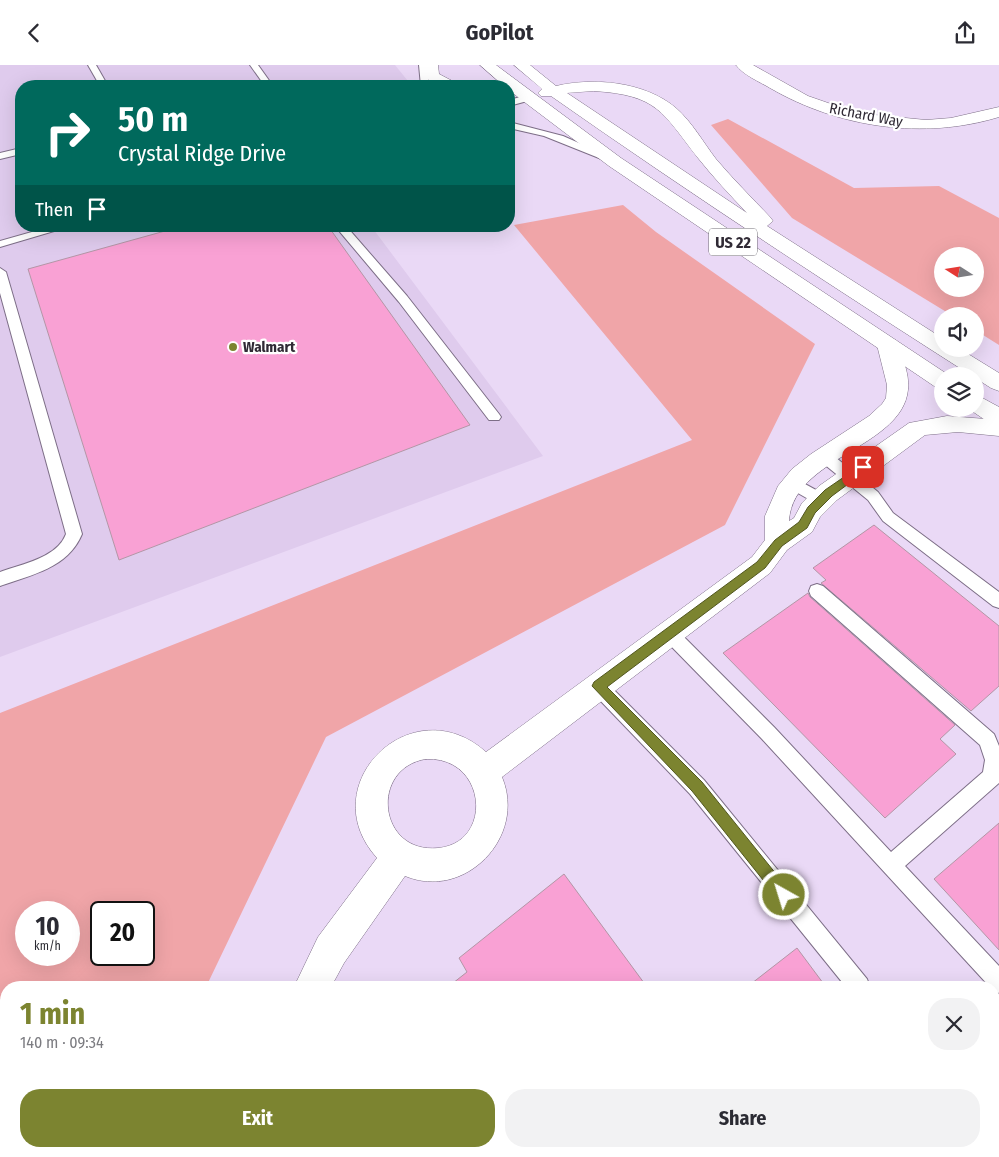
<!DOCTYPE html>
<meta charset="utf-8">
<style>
body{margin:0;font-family:"Fira Sans Condensed",sans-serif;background:#f2f2f3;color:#2b2b33;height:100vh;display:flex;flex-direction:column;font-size:19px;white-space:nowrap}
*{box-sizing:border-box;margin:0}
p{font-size:16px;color:#7c7c81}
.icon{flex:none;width:28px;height:28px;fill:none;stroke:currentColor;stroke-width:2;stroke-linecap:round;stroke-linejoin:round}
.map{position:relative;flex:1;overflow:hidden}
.details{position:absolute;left:0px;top:916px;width:1000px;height:176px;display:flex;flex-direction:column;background:#fff;border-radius:20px 20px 0 0;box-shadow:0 5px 20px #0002}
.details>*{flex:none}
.top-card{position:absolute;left:15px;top:15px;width:500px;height:152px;border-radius:20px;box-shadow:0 5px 20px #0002;background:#00695c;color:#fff;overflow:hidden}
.needle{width:32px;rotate:282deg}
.controls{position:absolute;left:934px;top:182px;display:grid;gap:10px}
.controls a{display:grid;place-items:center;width:50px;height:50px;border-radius:50%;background:#fff;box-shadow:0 5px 20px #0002;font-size:25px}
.speed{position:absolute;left:15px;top:836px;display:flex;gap:10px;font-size:25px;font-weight:700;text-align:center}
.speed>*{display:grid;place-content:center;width:65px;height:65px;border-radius:50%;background:#fff;box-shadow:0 5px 20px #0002;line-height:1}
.speed small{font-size:12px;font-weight:400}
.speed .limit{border:2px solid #111;border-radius:8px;background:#fff;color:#111}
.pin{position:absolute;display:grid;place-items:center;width:42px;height:42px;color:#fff;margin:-21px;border-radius:10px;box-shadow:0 2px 8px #0006}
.me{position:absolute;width:55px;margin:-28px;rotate:321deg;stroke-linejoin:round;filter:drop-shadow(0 0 4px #0008)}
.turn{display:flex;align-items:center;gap:18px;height:105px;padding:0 20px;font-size:22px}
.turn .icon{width:65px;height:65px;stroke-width:2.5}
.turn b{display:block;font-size:35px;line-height:42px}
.then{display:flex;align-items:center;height:48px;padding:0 20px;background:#0003;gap:10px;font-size:19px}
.round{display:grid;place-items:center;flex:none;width:52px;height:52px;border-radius:20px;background:#f2f2f3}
.overview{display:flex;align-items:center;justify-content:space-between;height:85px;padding:0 20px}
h1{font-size:30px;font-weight:700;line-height:38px;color:#7c8430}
.cta{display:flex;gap:10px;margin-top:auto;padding:10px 20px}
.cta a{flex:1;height:58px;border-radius:20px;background:#7c8430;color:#fff;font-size:20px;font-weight:700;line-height:58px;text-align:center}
.cta a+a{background:#f2f2f3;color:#2b2b33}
header{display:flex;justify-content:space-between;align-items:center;height:65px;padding:0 20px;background:#fff;font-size:22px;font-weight:700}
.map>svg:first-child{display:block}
.built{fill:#dfcbed}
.green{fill:#f0a5a8;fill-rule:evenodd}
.building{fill:#f9a1d4;stroke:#b396a6}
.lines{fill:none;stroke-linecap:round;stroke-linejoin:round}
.service-casing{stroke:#7d6e87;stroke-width:2}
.minor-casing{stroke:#7d6e87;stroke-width:1}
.trunk-casing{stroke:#7d6e87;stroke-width:1}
.service{fill:#fff;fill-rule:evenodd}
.minor{fill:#fff;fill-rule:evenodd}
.trunk{fill:#fff;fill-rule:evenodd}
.route{fill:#7c8430;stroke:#51561f}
.poi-dot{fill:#7c8430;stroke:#fff;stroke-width:2}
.labels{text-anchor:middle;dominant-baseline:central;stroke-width:4.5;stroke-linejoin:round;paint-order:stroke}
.far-street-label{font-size:15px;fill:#302a35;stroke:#fff}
.far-poi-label{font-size:15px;font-weight:bold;fill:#302a35;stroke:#fff;text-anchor:start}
.shield{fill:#fff;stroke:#6e6a72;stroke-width:1}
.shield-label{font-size:16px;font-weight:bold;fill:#302a35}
</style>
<header><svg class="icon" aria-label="back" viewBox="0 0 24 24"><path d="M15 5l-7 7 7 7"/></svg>GoPilot<svg class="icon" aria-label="share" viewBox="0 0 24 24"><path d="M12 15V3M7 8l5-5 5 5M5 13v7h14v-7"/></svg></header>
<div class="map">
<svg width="999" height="1092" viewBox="0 0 999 1092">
<rect width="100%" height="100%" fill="#ead9f6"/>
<polygon class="built" points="0,0 395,0 412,21 21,21 21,161 371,161 543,391 0,592"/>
<g class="green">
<path d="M728,54L854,123L939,121L999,153V280L975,265V251H953L792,153L711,60ZM942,191H975V224H942Z"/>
<path d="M623,140L656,167L815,279L725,460L326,672L206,922H6V937L0,934V648L692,375L514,160ZM26,848H69V890H26ZM101,848H144V890H101Z"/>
</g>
<g class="building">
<polygon points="183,161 328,161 470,360 119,495 28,204"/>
<polygon points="874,460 999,561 999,621 971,646 821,518 826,515 813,503"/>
<polygon points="808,528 810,532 955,660 940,674 956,689 885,753 723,588"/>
<polygon points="999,758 999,885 934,814"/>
<polygon points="564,809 647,922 448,922 467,907 459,893"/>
<polygon points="797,883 826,922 747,922"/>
</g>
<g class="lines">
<g class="service-casing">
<g id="service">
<polygon points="88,0 96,0 108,21 100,21"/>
<polygon points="250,0 258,0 273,21 265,21"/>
<polygon points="419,0 427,0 429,21 421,21"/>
<polygon points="528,30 533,33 531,35 509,41 509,35"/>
<polygon points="509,57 563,71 613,93 604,95 544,71 509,63"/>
<polygon points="21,83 21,89 0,94 0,88"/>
<polygon points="53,161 71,161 0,182 0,176"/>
<polygon points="335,161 346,161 407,231 499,349 501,352 499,355 489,355 399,237"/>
<path d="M0,203L6,207L82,469C68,503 31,510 0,521V507C22,499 57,493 66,469L0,228Z"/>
<polygon points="824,386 829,387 878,427 893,448 999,527 999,543 993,541 883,456 868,435 819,395 817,391"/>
<polygon points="794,413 827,431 829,435 827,439 817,439 789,423 787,419 789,415"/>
<polygon points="817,519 823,521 994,669 999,681 999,718 905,801 999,901 999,928 994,926 994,922 990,922 762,674 664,574 662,569 664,564 670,562 676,564 774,662 891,787 983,707 985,695 980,680 811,531 809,526 811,521"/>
<polygon points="598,613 604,615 704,715 867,914 870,922 846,922 690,729 592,627 589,621 592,615"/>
<polygon points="994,1071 999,1073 999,1092 986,1092 983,1086 994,1086"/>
<polygon points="301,1086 330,1086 332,1092 304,1092"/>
<polygon points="559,1086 609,1086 611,1092 557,1092"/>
<polygon points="742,1086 768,1086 770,1092 745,1092"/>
</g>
</g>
<g class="minor-casing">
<g id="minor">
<path d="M736,0H753L808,31L831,39L875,50L926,55L951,53L999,42V52C924,75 839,63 770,23C760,17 743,10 736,0Z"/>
<path d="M888,273L896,275C901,283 903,294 906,304C927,382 793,385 789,456L794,453L802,438L819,421L909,358L947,351L999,355V371L958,367L925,370L837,435L820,452L812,467L787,485L770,508L502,712C527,772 465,836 405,811L344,898L331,922H294L318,872L377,793C311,720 412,621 486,687L752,492L765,475V451L778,421L792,404L811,389L869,351L882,339L886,333L887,320L877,280L880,275ZM426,694C487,691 494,778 438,783C378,789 369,703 426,694Z"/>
<polygon points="222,1086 262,1086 260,1092 220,1092"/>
</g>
</g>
<g class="trunk-casing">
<g id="trunk">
<polygon points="424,0 438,0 439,9 462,21 442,21 427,14"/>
<polygon points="480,0 496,0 621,93 950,311 942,311 942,323 934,321 609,101 523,36 509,25 509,21 504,21"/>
<path d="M514,0H530L556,21C595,12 645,17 676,43C692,57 703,77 716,94C733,114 752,133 770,152L773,156L767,161L942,273V284H960L999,308V326L991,323C845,230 695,132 551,31H541L538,28L542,24ZM594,26C658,30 662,47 698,93C713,112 730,130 747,148L567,28Z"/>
<polygon points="975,329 999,342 999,361 991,359 969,344 975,344"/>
</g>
</g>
<use href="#service" class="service"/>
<use href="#minor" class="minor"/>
<use href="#trunk" class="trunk"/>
</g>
<polygon class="route" points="863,399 868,402 867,405 832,431 815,448 807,463 782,481 765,503 607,622 702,717 789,825 791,830 789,835 784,837 779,835 692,726 592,621 594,617 757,497 775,475 799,457 808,442 825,425"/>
<circle class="poi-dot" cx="233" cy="282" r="5"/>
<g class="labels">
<g class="far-street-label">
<text transform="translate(866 50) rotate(11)">Richard Way</text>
</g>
<g class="far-poi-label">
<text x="243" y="282">Walmart</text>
</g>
<rect class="shield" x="709" y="163.5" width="48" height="27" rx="4"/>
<g class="shield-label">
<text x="733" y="177">US 22</text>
</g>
</g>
</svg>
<div class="controls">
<a><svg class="needle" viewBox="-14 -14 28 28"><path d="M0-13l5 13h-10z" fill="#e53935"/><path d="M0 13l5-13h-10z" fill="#7c7c81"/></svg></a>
<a><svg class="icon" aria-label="sound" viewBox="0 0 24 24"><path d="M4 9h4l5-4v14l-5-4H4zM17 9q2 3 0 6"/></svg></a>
<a><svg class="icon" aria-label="layers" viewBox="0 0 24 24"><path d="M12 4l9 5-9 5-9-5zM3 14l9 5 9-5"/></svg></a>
</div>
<div class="speed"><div>10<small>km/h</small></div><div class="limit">20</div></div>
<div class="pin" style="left:863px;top:402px;background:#d93025"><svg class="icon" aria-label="arrive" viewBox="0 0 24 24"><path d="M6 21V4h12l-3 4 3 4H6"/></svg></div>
<svg class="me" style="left:784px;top:830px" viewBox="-20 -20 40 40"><circle r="17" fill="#7c8430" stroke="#fff" stroke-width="3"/><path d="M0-11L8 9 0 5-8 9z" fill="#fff"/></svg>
<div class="top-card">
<div class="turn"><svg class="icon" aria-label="right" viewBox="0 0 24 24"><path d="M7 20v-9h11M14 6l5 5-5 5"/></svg><div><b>50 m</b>Crystal Ridge Drive</div></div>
<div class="then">Then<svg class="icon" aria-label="arrive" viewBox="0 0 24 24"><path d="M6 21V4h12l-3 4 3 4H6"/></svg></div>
</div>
<section class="details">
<div class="overview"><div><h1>1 min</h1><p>140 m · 09:34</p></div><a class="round"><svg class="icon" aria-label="close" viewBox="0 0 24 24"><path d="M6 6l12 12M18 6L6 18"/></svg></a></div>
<div class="cta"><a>Exit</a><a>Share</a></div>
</section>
</div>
